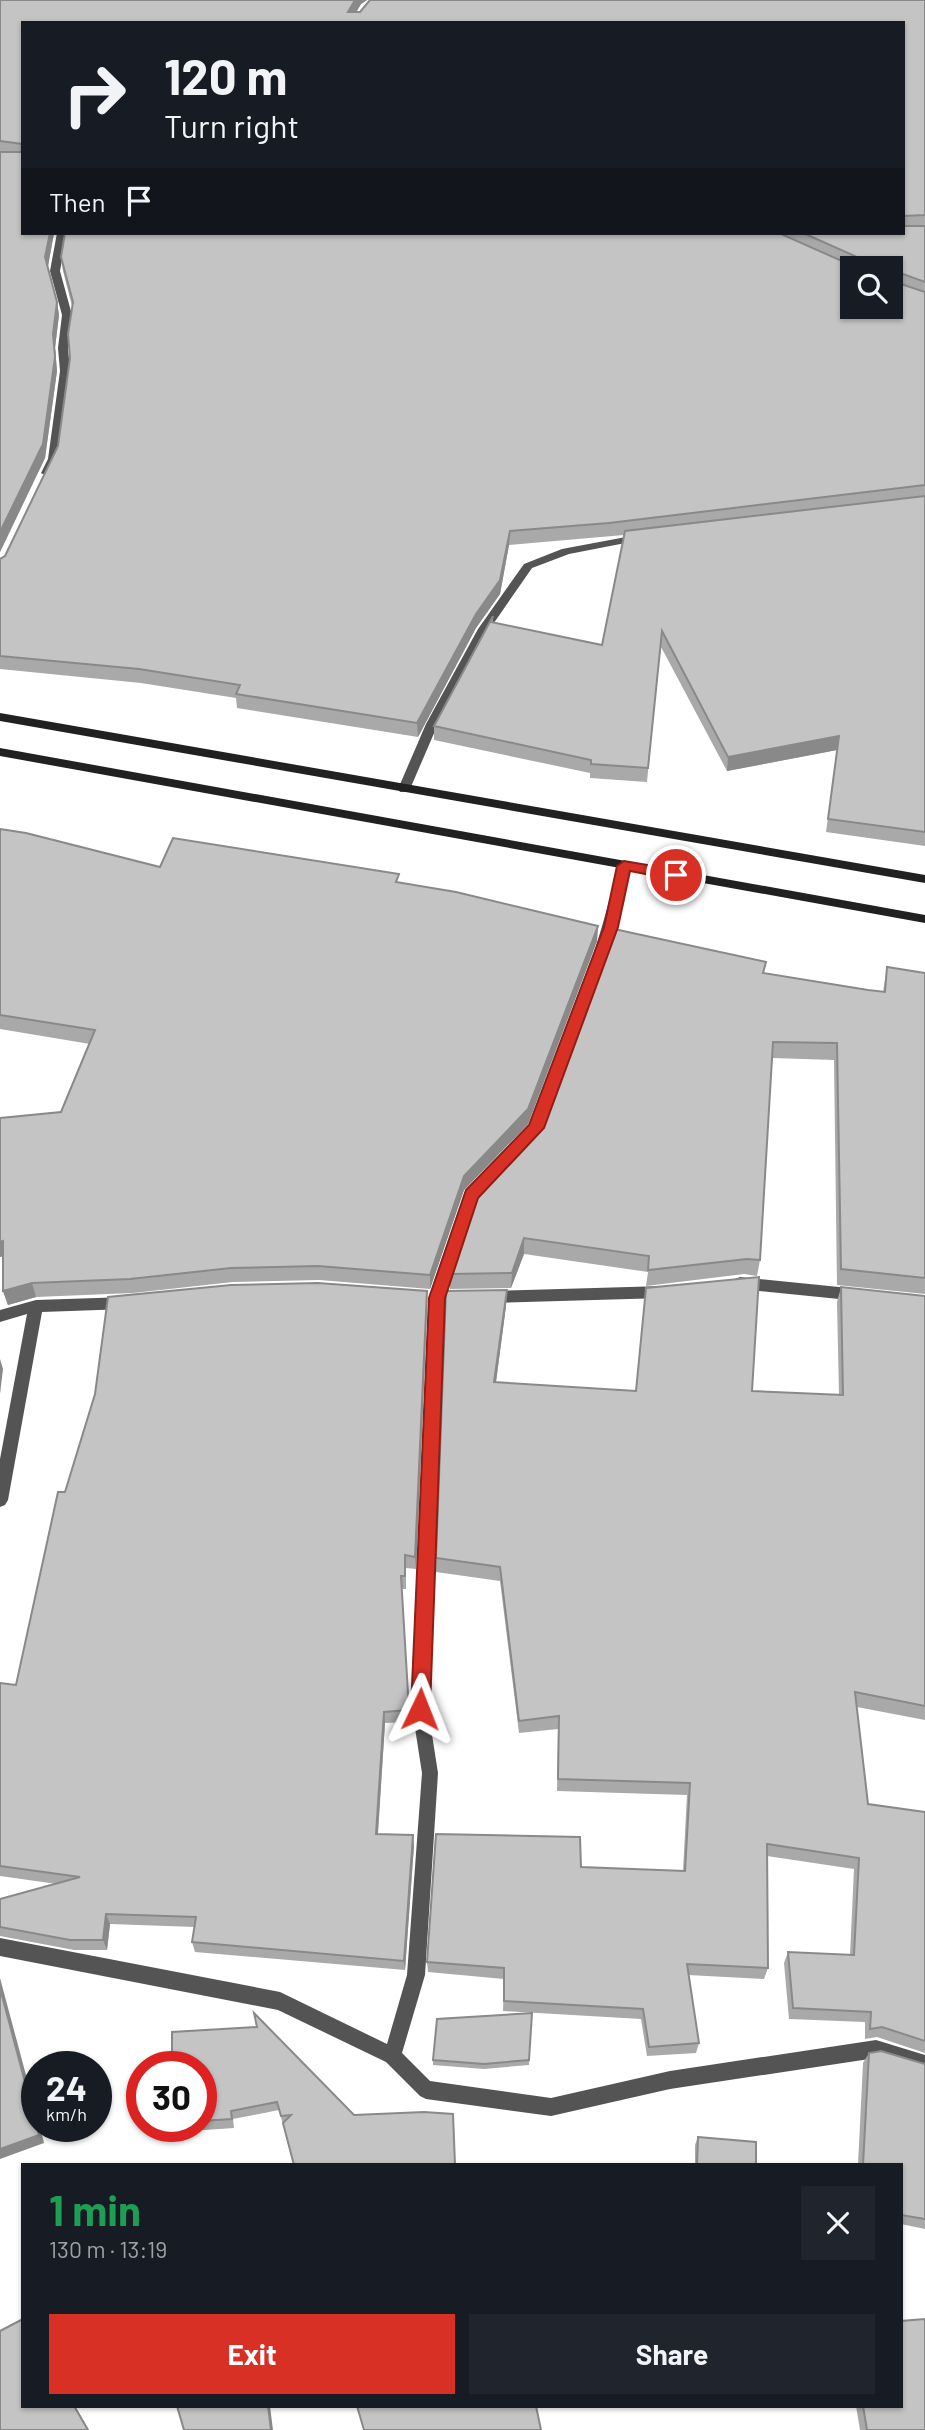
<!DOCTYPE html>
<meta charset="utf-8">
<style>
body{margin:0;font-family:Barlow,sans-serif;background:#20242c;color:#f1f3f6;height:100vh;display:flex;flex-direction:column;font-size:26px;white-space:nowrap}
*{box-sizing:border-box;margin:0}
p{font-size:23px;color:#9ea1a6}
.icon{flex:none;width:38px;height:38px;fill:none;stroke:currentColor;stroke-width:2;stroke-linecap:round;stroke-linejoin:round}
.map{position:relative;flex:1;overflow:hidden}
.panel{position:absolute;left:21px;top:2163px;width:882px;height:245px;display:flex;flex-direction:column;background:#171b24;border-radius:0px;box-shadow:0 2px 5px #0004}
.panel>*{flex:none}
.hud{position:absolute;left:21px;top:21px;width:884px;height:214px;border-radius:0px;box-shadow:0 2px 5px #0004;background:#171b24;color:#f1f3f6;overflow:hidden}
.fabs{position:absolute;left:840px;top:256px;display:grid;gap:14px}
.fabs a{display:grid;place-items:center;width:63px;height:63px;border-radius:0px;background:#171b24;box-shadow:0 2px 5px #0004;font-size:35px}
.speed{position:absolute;left:21px;top:2051px;display:flex;gap:14px;font-size:35px;font-weight:700;text-align:center}
.speed>*{display:grid;place-content:center;width:91px;height:91px;border-radius:50%;background:#171b24;box-shadow:0 2px 5px #0004;line-height:1}
.speed small{font-size:18px;font-weight:400}
.speed .limit{border:10px solid #d22;background:#fff;color:#111}
.pin{position:absolute;display:grid;place-items:center;width:60px;height:60px;color:#fff;margin:-30px;border:4px solid #fff;border-radius:50%;box-shadow:0 2px 7px #0007}
.me{position:absolute;width:77px;margin:-38px;rotate:2deg;stroke-linejoin:round;filter:drop-shadow(0 0 5px #0008)}
.turn{display:flex;align-items:center;gap:24px;height:147px;padding:0 28px;font-size:32px}
.turn .icon{width:91px;height:91px;stroke-width:2.5}
.turn b{display:block;font-size:49px;line-height:60px}
.then{display:flex;align-items:center;height:66px;padding:0 28px;background:#0003;gap:14px;font-size:26px}
.round{display:grid;place-items:center;flex:none;width:74px;height:74px;border-radius:0px;background:#20242c}
.summary{display:flex;align-items:center;justify-content:space-between;height:119px;padding:0 28px}
h1{font-size:42px;font-weight:700;line-height:52px;color:#1e9e55}
.primary-button{display:flex;gap:14px;margin-top:auto;padding:14px 28px}
.primary-button a{flex:1;height:80px;border-radius:0px;background:#d93025;color:#fff;font-size:28px;font-weight:700;line-height:80px;text-align:center}
.primary-button a+a{background:#20242c;color:#f1f3f6}
.map>svg:first-child{display:block}
.lines{fill:none;stroke-linecap:round;stroke-linejoin:round}
.street{fill:#545454;fill-rule:evenodd}
.secondary{fill:#212121;fill-rule:evenodd}
.wall{fill:#a9a9a9}
.shaded-wall{fill:#898989}
.building{fill:#c4c4c4;stroke:#898989;stroke-width:2;fill-rule:evenodd}
.route{fill:#d93025;stroke:#8d1f18;stroke-width:2}
</style>
<div class="map">
<svg width="925" height="2430" viewBox="0 0 925 2430">
<rect width="100%" height="100%" fill="#fff"/>
<g class="lines">
<g class="street">
<polygon points="57,233 67,233 60,271 72,315 68,348 70,371 58,459 50,475 46,476 41,473 48,459 60,371 58,348 62,315 50,271"/>
<polygon points="642,534 647,537 646,539 569,554 532,568 489,630 438,724 410,789 408,792 400,792 398,789 426,724 478,629 524,564 562,549"/>
<path d="M624,862L630,866C610,956 578,1042 543,1128L535,1138H525L523,1134L530,1125C565,1040 597,955 618,866Z"/>
<polygon points="490,1171 495,1172 497,1176 477,1198 444,1298 428,1709 438,1773 425,1975 402,2053 430,2081 551,2098 670,2071 876,2040 925,2055 925,2073 876,2058 670,2089 551,2116 426,2099 420,2096 386,2062 278,2010 0,1956 0,1938 280,1992 387,2044 407,1975 422,1773 412,1709 430,1298 464,1195 485,1172"/>
<polygon points="740,1277 859,1289 864,1291 866,1295 864,1299 859,1301 740,1289 735,1287 733,1283 735,1279"/>
<polygon points="664,1286 669,1288 671,1292 669,1296 664,1298 489,1303 484,1301 482,1297 484,1293 489,1291"/>
<polygon points="127,1297 132,1299 134,1303 132,1307 127,1309 42,1312 8,1500 5,1505 0,1507 0,1459 27,1314 0,1322 0,1310 36,1300"/>
</g>
<g class="secondary">
<polygon points="0,713 925,875 925,883 0,721"/>
<polygon points="0,748 925,915 925,923 0,756"/>
</g>
</g>
<g class="wall">
<polygon points="0,0 367,0 361,4 356,12 925,0 925,846 826,832 837,750 727,771 660,645 647,782 590,778 590,773 434,740 434,726 493,616 493,622 602,645 624,535 509,545 500,594 476,628 418,737 237,708 236,698 141,683 0,669 0,559 5,556 58,446 70,358 72,306 63,271 61,257 65,233 903,233 903,23 23,23 23,233 54,233 48,267 57,302 59,315 55,348 57,371 45,458 0,552"/>
<polygon points="0,829 160,867 400,883 598,926 597,941 528,1124 464,1190 430,1289 319,1280 233,1282 133,1293 36,1297 8,1305 3,1291 3,1256 0,1257 0,1118 61,1112 90,1044 0,1029"/>
<polygon points="887,967 925,973 925,1294 837,1285 834,1060 772,1058 760,1260 757,1276 744,1274 646,1286 648,1272 524,1254 511,1288 450,1289 450,1274 765,973 883,992"/>
<polygon points="841,1287 925,1296 925,1720 857,1707 868,1804 925,1812 925,2053 877,2037 865,2039 865,2022 789,2019 784,1963 788,1952 850,1955 854,1869 767,1856 768,1968 764,1979 688,1975 699,2043 696,2053 647,2056 641,2019 503,2011 504,1979 428,1972 427,1962 581,1867 683,1871 687,1795 557,1791 558,1729 519,1733 500,1581 436,1572 436,1558 506,1306 496,1382 636,1391 752,1391 839,1395 837,1302"/>
<polygon points="427,1305 416,1569 406,1568 406,1589 401,1589 410,1722 385,1723 378,1834 414,1845 405,1970 195,1952 192,1942 195,1927 110,1924 107,1950 74,1950 0,1936 0,1899 57,1884 0,1876 0,1683 16,1685 65,1492"/>
<polygon points="532,2013 529,2065 484,2069 433,2065 433,2060"/>
<polygon points="869,2053 925,2064 925,2229 901,2224 901,2165 858,2165 863,2063"/>
<polygon points="201,2067 354,2115 294,2165 279,2110 233,2119 234,2128 175,2132 173,2126 201,2126"/>
<polygon points="698,2137 756,2165 695,2165 695,2145"/>
<polygon points="856,2406 901,2406 925,2430 860,2430"/>
</g>
<g class="shaded-wall">
<polygon points="355,0 367,0 361,4 350,23 348,12"/>
<polygon points="50,233 54,233 47,271 45,257"/>
<polygon points="57,302 59,315 55,348 57,371 45,458 0,552 0,532 53,334"/>
<polygon points="510,531 509,545 500,594 476,628 418,737 417,723"/>
<polygon points="839,736 837,750 727,771 728,757"/>
<polygon points="598,926 597,941 528,1124 464,1190 430,1289 430,1275 464,1176"/>
<polygon points="524,1238 524,1254 511,1288 512,1273"/>
<polygon points="3,1241 7,1255 0,1257 0,1242"/>
<polygon points="32,1283 36,1297 8,1305 3,1291"/>
<polygon points="507,1290 506,1306 494,1397 494,1382"/>
<polygon points="427,1291 427,1305 416,1569 415,1557"/>
<polygon points="0,1359 3,1369 0,1394"/>
<polygon points="384,1712 385,1723 377,1845 376,1834"/>
<polygon points="413,1835 414,1845 405,1970 404,1961"/>
<polygon points="106,1914 110,1924 107,1950 103,1940"/>
<polygon points="0,1978 37,2116 37,2126 0,1988"/>
<polygon points="37,2126 40,2126 44,2143 0,2159 0,2149"/>
<polygon points="74,2406 75,2406 89,2430 88,2430"/>
<polygon points="268,2406 270,2406 273,2430 271,2430"/>
</g>
<g class="building">
<polygon points="0,0 355,0 348,12 360,12 370,0 925,0 925,215 903,216 903,23 23,23 23,144 0,141"/>
<polygon points="23,146 23,233 50,233 45,257 57,302 53,334 55,357 43,444 0,532 0,152 21,152"/>
<path d="M903,226H925V282L892,270V281L925,292V485L609,523L510,531L500,580L476,614L417,723L236,694L240,685L139,669L0,656V559L5,556L58,446L70,358L68,334L73,302L61,257L65,233H779L853,266L856,265L857,257L803,233H903ZM852,268H891V306H852Z"/>
<polygon points="925,496 925,832 828,819 839,736 728,757 662,631 648,768 591,764 591,760 434,726 493,616 491,622 602,645 625,531"/>
<polygon points="0,829 26,833 160,867 173,838 399,874 396,882 456,892 598,926 528,1109 464,1176 430,1275 318,1266 231,1268 130,1279 32,1283 3,1291 3,1241 0,1242 0,1118 61,1112 95,1030 0,1015"/>
<polygon points="614,929 766,962 763,973 868,990 885,992 887,967 925,973 925,1278 841,1269 837,1043 773,1042 760,1260 747,1259 648,1270 649,1256 524,1238 512,1273 450,1274 479,1184 546,1113"/>
<polygon points="759,1277 752,1391 843,1395 841,1287 925,1296 925,1706 855,1692 868,1804 925,1812 925,2041 882,2027 870,2029 871,2012 793,2008 788,1952 854,1955 859,1858 767,1844 768,1968 687,1964 699,2043 649,2047 643,2009 504,2001 504,1968 427,1962 436,1834 580,1837 581,1867 685,1871 690,1783 558,1779 559,1716 519,1721 500,1567 436,1558 446,1291 507,1290 494,1382 636,1391 646,1288"/>
<polygon points="318,1283 427,1291 415,1557 405,1555 405,1576 401,1576 409,1710 384,1712 376,1834 413,1835 404,1961 192,1942 196,1917 106,1914 103,1940 70,1940 0,1927 0,1899 80,1877 0,1866 0,1683 16,1685 58,1492 65,1492 95,1394 108,1297 231,1285"/>
<polygon points="0,1988 39,2135 0,2149"/>
<polygon points="254,2013 354,2115 424,2112 453,2114 455,2165 294,2165 283,2123 291,2115 281,2116 277,2102 231,2111 232,2119 201,2121 201,2067 172,2067 172,2032 257,2027"/>
<polygon points="532,2013 529,2060 484,2064 433,2060 437,2019"/>
<polygon points="881,2051 925,2064 925,2219 901,2215 901,2165 863,2165 869,2053"/>
<polygon points="698,2137 756,2142 756,2165 697,2165"/>
<polygon points="23,2319 23,2406 74,2406 88,2430 0,2430 0,2331"/>
<polygon points="925,2319 925,2430 867,2430 863,2406 901,2406 901,2321"/>
<polygon points="177,2406 268,2406 271,2430 184,2430"/>
<polygon points="357,2406 536,2406 541,2430 364,2430"/>
</g>
<polygon class="route" points="624,861 676,870 683,875 676,880 630,871 618,927 544,1128 478,1198 445,1298 430,1709 427,1715 420,1717 414,1715 411,1709 429,1298 466,1190 529,1125 604,927 617,866"/>
</svg>
<div class="fabs">
<a><svg class="icon" aria-label="search" viewBox="0 0 24 24"><circle cx="10" cy="10" r="6"/><path d="M15 15l6 6"/></svg></a>
</div>
<div class="speed"><div>24<small>km/h</small></div><div class="limit">30</div></div>
<div class="pin" style="left:676px;top:875px;background:#d93025"><svg class="icon" aria-label="arrive" viewBox="0 0 24 24"><path d="M6 21V4h12l-3 4 3 4H6"/></svg></div>
<svg class="me" style="left:420px;top:1709px" viewBox="-20 -20 40 40"><path d="M0-17L14 15 0 8-14 15z" fill="#d93025" stroke="#fff" stroke-width="4"/></svg>
<div class="hud">
<div class="turn"><svg class="icon" aria-label="right" viewBox="0 0 24 24"><path d="M7 20v-9h11M14 6l5 5-5 5"/></svg><div><b>120 m</b>Turn right</div></div>
<div class="then">Then<svg class="icon" aria-label="arrive" viewBox="0 0 24 24"><path d="M6 21V4h12l-3 4 3 4H6"/></svg></div>
</div>
<section class="panel">
<div class="summary"><div><h1>1 min</h1><p>130 m · 13:19</p></div><a class="round"><svg class="icon" aria-label="close" viewBox="0 0 24 24"><path d="M6 6l12 12M18 6L6 18"/></svg></a></div>
<div class="primary-button"><a>Exit</a><a>Share</a></div>
</section>
</div>
